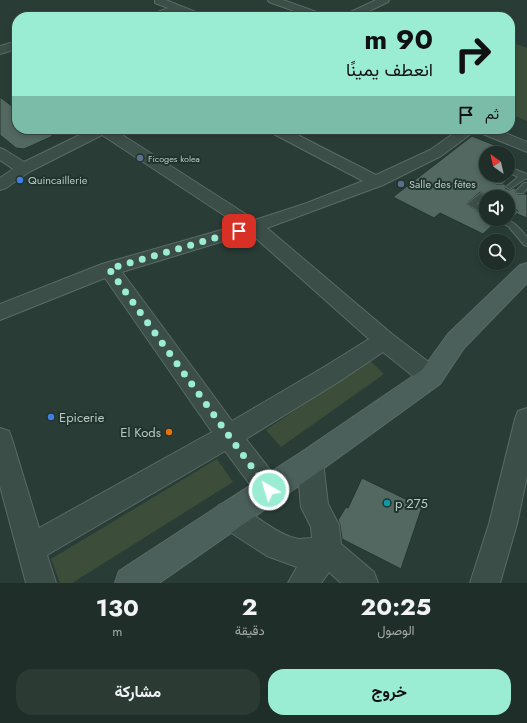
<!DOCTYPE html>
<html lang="ar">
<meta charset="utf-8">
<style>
body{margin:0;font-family:Jost,Vazirmatn,sans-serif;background:#2c3a34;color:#f1f3f6;direction:rtl;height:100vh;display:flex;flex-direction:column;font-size:15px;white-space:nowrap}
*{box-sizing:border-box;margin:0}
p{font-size:13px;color:#a1a8a8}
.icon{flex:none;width:22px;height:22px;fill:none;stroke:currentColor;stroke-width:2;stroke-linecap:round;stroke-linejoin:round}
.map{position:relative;height:583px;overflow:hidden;direction:ltr}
.sheet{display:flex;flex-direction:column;background:#1f2e28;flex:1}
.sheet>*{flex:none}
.hud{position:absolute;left:12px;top:12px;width:503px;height:122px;border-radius:16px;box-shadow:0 2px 6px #0003,0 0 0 1px #3c4a45;direction:rtl;background:#9aecd3;color:#111;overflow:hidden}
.needle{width:26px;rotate:326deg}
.fabs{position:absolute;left:479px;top:146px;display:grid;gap:8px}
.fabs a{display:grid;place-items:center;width:36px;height:36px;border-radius:50%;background:#1f2e28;box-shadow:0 2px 6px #0003,0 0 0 1px #3c4a45;font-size:20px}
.pin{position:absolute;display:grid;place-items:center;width:34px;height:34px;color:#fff;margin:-17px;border-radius:8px;box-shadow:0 2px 6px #0006}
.me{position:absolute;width:44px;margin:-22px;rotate:322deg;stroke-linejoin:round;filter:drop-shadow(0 0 3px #0008)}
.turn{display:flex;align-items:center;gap:14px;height:84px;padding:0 16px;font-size:18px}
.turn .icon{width:52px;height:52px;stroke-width:2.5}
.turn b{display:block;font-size:28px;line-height:34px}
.then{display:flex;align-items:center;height:38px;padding:0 16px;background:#0003;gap:8px;font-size:15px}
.eta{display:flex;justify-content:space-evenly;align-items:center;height:68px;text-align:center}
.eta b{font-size:24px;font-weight:700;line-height:28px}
.cta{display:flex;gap:8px;margin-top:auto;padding:8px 16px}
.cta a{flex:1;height:46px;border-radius:16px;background:#9aecd3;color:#111;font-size:16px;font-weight:700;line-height:46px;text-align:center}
.cta a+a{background:#2c3a34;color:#f1f3f6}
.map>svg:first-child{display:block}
.green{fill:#3c4e3a}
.building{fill:#526861;stroke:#23352f}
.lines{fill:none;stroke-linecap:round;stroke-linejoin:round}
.lane-casing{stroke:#5a6b66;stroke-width:2}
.street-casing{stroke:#5a6b66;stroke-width:2}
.secondary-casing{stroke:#5a6b66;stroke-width:2}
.lane{fill:#3c4e48;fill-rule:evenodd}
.street{fill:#3c4e48;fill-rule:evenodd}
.secondary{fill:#4b605a;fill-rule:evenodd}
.route{stroke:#9aecd3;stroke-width:7;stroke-dasharray:0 12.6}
.service-dot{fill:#5c6f8a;stroke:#21332d;stroke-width:1.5}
.shop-dot{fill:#3f7fe0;stroke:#21332d;stroke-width:1.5}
.food-dot{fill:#e8710a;stroke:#21332d;stroke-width:1.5}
.culture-dot{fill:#0f9aa8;stroke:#21332d;stroke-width:1.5}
.labels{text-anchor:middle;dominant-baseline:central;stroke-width:4;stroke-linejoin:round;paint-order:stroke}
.far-poi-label{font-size:9px;fill:#b9c8c3;stroke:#21332d;text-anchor:start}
.poi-label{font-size:11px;fill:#b9c8c3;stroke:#21332d;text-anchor:start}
.near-poi-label{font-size:13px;fill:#b9c8c3;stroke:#21332d;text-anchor:start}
</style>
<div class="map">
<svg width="527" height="583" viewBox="0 0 527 583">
<rect width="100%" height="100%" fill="#293d36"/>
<g class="green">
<polygon points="510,42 527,48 527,121 510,114"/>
<polygon points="369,360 384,374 281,447 266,430"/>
<polygon points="217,459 233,482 72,583 60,583 51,559"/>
</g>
<g class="building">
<polygon points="0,97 17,110 17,129 43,129 53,136 24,149 16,148 0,135"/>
<polygon points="472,136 511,152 508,155 508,153 486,153 485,175 494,179 494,182 496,184 504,184 506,185 505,188 509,190 514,188 516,189 515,192 517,194 527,194 527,218 517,214 518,211 514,208 508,210 508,197 486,197 486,195 480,192 466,204 486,216 486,219 495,219 497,221 483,234 440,213 434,218 393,197"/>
<polygon points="362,478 422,507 401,569 342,539 340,525 338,520 346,507 348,508"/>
</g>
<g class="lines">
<g class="lane-casing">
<g id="lane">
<polygon points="508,169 514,169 527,174 527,179 525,179 510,189 506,187 518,177 512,174 502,183 496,183 495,181 501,175 508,175"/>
<polygon points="524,183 527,183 527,189 523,193 517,193 516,191"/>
<polygon points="481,193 485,196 477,204 486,208 486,215 467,204"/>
<polygon points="513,209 517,212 508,219 508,212"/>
<path d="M496,219C513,219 516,224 527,237V246L524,245L509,227Z"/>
</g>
</g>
<g class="street-casing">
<g id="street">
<polygon points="155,0 166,0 203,15 204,17 190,17 177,12 164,17 149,17 150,15 168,8 155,3"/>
<polygon points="268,0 283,0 325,15 326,17 311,17 269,2"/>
<polygon points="376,0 389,0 388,2 357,17 343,17 344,15"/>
<polygon points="17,41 17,49 0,54 0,46"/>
<path d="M92,129H113L255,220L307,203L363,181L270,132L268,129H286L376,175L430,150L460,129H496L527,142V152L478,132L476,130L441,156L383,185L267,228L392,334L439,370L442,377L439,384L431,386L423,384L383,352L340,381L246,439L278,480L282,489L278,498L269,502L260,498L225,451L47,555L56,583H26L0,486V428L9,431L12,439L39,528L212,432L105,278L0,320V304L102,264L239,225L102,135L29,172L6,188L0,190V178L13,169L0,160V148L5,150L24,162ZM250,233L369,339L324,367L232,421L122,272Z"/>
<polygon points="527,408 527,476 517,524 500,583 470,583 489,524 515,419 518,411"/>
<path d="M310,450L319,454L323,462L328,504L339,525L341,544L374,572L378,583H341L329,572L321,583H288L297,567L267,556L219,525L215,515L219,505L229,501C251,510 277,536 299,539C303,539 308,538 312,538L311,527L301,507L297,462L301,454Z"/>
</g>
</g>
<g class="secondary-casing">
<polygon id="secondary" points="527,263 527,283 464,348 440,384 320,471 159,583 115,583 119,571 300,453 422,370 448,334 520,265"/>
</g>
<use href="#lane" class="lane"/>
<use href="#street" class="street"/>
<use href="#secondary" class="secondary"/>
</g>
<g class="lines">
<polyline class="route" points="239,231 109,269 229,436 269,490"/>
</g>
<g class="service-dot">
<circle cx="140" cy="158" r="4"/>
<circle cx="401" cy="184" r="4"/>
</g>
<g class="shop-dot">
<circle cx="20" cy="180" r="4"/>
<circle cx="51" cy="417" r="4"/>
</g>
<circle class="food-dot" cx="169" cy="432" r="4"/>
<circle class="culture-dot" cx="387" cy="503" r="4"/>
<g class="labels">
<g class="far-poi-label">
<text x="148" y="158">Ficoges kolea</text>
</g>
<g class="poi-label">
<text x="28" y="180">Quincaillerie</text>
<text x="409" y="184">Salle des fêtes</text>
</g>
<g class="near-poi-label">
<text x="59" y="417">Epicerie</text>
<text x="161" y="432" text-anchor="end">El Kods</text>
<text x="395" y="503">p 275</text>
</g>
</g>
</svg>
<div class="fabs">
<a><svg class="needle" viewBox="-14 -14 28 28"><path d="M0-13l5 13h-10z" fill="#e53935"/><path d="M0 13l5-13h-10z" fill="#a1a8a8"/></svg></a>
<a><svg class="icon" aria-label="sound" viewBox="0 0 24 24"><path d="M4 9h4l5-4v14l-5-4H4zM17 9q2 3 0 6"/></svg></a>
<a><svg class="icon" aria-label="search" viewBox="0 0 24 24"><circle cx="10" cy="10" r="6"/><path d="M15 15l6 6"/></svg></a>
</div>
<div class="pin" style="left:239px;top:231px;background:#d93025"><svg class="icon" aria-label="arrive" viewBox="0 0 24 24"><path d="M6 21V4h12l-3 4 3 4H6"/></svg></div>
<svg class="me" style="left:269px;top:490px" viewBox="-20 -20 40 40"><circle r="17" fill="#9aecd3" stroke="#fff" stroke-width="3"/><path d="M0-11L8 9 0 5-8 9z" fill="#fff"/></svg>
<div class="hud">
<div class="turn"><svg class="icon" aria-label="right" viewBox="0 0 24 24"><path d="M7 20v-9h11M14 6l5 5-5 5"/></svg><div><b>90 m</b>انعطف يمينًا</div></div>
<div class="then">ثم<svg class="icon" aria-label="arrive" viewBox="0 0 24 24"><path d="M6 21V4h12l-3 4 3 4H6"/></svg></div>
</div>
</div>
<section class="sheet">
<div class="eta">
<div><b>20:25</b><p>الوصول</p></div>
<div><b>2</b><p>دقيقة</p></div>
<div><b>130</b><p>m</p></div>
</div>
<div class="cta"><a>خروج</a><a>مشاركة</a></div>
</section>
